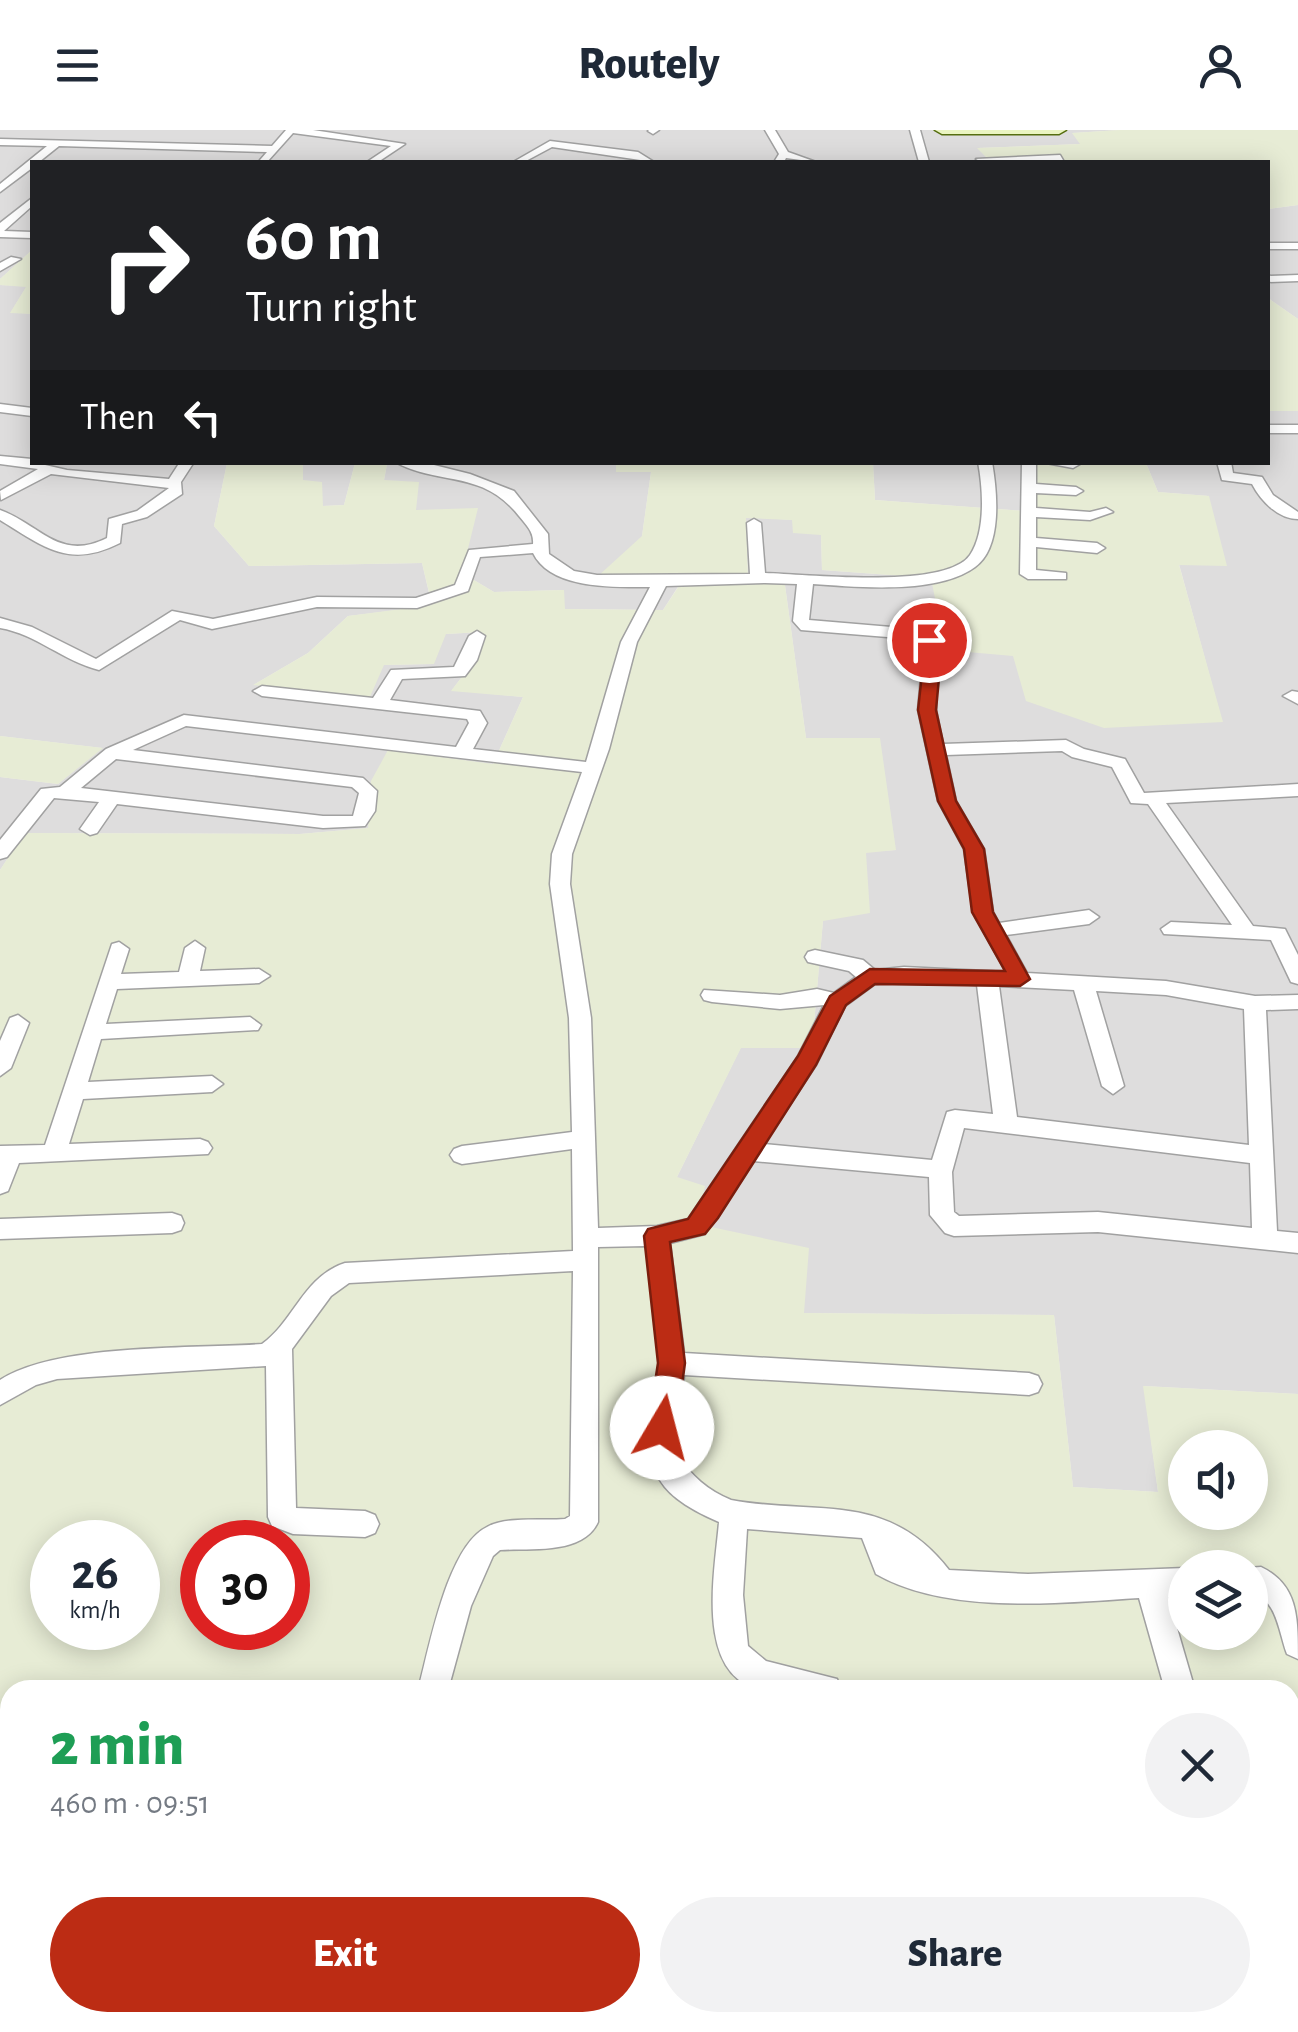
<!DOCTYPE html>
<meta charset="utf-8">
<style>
body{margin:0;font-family:"Alegreya Sans",sans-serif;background:#f2f2f3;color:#1f2937;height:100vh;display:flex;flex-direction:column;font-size:38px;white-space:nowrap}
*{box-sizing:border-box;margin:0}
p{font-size:32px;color:#747a83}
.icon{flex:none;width:55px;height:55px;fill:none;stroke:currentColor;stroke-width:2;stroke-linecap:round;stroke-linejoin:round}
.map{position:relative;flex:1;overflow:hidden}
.drawer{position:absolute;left:0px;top:1550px;width:1300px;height:352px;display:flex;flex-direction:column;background:#fff;border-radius:30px 30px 0 0;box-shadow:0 5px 25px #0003}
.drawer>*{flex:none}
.banner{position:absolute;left:30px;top:30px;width:1240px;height:305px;border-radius:0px;box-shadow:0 5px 25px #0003;background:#202124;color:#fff;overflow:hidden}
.fabs{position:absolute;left:1168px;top:1300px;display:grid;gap:20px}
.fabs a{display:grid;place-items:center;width:100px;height:100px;border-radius:50%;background:#fff;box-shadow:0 5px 25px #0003;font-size:50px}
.speed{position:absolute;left:30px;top:1390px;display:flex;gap:20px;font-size:50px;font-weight:700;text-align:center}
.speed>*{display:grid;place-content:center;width:130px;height:130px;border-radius:50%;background:#fff;box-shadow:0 5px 25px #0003;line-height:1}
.speed small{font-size:25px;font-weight:400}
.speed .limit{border:15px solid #d22;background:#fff;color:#111}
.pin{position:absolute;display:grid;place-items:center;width:85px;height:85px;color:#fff;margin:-42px;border:5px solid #fff;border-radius:50%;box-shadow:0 2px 10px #0007}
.me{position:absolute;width:110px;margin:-55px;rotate:8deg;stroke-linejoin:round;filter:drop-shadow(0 0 8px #0008)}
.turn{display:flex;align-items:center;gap:35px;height:210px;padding:0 50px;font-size:45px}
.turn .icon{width:130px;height:130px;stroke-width:2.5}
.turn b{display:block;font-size:70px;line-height:85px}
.then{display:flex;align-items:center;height:95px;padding:0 50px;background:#0003;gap:20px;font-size:38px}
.round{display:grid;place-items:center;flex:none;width:105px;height:105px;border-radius:52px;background:#f2f2f3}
.summary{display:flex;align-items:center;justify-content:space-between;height:170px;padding:0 50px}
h1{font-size:60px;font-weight:800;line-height:75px;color:#1e9e55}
.button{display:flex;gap:20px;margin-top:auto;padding:20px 50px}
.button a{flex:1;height:115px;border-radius:60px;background:#bc2c14;color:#fff;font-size:40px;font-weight:800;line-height:115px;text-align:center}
.button a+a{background:#f2f2f3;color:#1f2937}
header{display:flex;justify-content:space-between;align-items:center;height:130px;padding:0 50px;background:#fff;font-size:45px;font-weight:800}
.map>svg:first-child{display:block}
.residential{fill:#dedddd}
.farmland{fill:#e7ecd5;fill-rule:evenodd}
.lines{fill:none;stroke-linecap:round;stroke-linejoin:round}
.street-casing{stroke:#a1a1a1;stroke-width:3}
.secondary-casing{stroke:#566e10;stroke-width:3}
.street{fill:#fff;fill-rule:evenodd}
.secondary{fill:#eaf4c1;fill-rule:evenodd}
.route{fill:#bc2c14;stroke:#7a1d0d;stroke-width:2.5}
</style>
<header><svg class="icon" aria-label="menu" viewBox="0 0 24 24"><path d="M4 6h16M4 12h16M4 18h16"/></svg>Routely<svg class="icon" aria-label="person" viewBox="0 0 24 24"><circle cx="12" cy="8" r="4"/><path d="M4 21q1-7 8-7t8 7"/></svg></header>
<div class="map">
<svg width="1298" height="1902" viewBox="0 0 1298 1902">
<rect width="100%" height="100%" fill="#efeee7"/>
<g class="residential">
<polygon points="0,0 1120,0 1073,3 1082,14 978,18 991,32 32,32 32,120 0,149"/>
<polygon points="1298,75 1298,189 1268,168 1268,79"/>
<polygon points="0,155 27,156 11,182 32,184 32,332 227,333 214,396 249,436 422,433 432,476 348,486 308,523 255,554 384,535 433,534 445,504 483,502 471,535 452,560 523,567 493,634 371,652 369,698 300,704 25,703 0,740 0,647 58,654 102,618 0,606"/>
<polygon points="1268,281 1298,281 1298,1264 1144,1256 1158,1362 1073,1357 1054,1185 803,1183 696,1094 677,1047 741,917 812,917 823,790 866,722 896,720 806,608 784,448 748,451 746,387 793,390 821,405 822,440 931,448 1013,526 1222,591 1179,434 1209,366 1158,362 1146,333 1268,332"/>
<polygon points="616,332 617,342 651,342 642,406 679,455 663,480 564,479 563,460 494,462 462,443 416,380 384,350 387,334 371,333"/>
<polygon points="303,333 355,333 344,375 322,376 303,350"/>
<polygon points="873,333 1023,333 1025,381 875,370"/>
</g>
<g class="farmland">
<polygon points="1120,0 1298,0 1298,75 1268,79 1268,32 991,32 977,18 1080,14 1072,3"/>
<polygon points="32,120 32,184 10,183 26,157 0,155 0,149"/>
<polygon points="1268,168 1298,189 1298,281 1268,281"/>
<path d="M227,333H303V350L322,352L323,376L344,375L355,333L387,334L384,350L419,352L416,380L478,378L462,443L494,462L564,460L565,479L663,480L679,456L597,447L642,406L651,342H616V333H873L875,370L1025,381L1023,333H1146L1158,362L1209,366L1227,436L1179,435L1223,592L1104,598L1026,571L1013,526L945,520L931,448L822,440L821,405L793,403L792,390L746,388L748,450L784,448L806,608H880L896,720L866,723L870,783L823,791L812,918H741L677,1047L705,1056L697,1094L809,1118L804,1183L1054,1185L1073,1357L1158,1362L1143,1256L1298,1264V1902H0V740L24,703L300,704L368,698L371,651L388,620L493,634L523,567L451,561L471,535L482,502L446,504L434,534L384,535L369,569L253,555L308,523L348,486L432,475L422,433L249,436L214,396ZM1185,1318H1250V1382H1185ZM52,1412H138V1498H52ZM202,1412H288V1498H202ZM1185,1438H1250V1502H1185ZM10,1560H1290V1892H10Z"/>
<polygon points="0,606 103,618 58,654 0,647"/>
</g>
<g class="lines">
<g class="street-casing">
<g id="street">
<polygon points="286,0 313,0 405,14 378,32 367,32 391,16 293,3 267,32 260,30 267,22 59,16 39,32 32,32 32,38 0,62 0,54 47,16 0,15 0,9 272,16"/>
<polygon points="659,0 653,4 648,1 649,0"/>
<polygon points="765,0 775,0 788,22 816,32 786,28 784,32 774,32 779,24"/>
<polygon points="910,0 920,0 929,32 919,32"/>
<polygon points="550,11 638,22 654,32 552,17 524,32 515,31"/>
<polygon points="1060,25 1063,30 981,32 976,29"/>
<polygon points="32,68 32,76 4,101 32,102 32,108 0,107 0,93"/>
<rect x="1268" y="113" width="30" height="6"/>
<polygon points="11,127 21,129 0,141 0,133"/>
<polygon points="1298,145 1298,151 1268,152 1268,146"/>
<polygon points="0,274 32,278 32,286 0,282"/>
<rect x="1268" y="295" width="30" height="8"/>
<path d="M0,326L32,329V332L67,340L169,349L180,332H194L181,352L182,364L147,387L122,394L120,413C69,439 44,417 0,390V380C41,395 59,432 107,408L109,389L137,381L169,358L51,344L1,370L0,361L38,339L0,334Z"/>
<path d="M395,332H422L470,344L514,361L548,404L549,424L574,441L597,445L750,444L747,393L754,389L761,393L765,443C805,444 946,460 970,425C986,401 983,359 978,332H992C997,361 1003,417 975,437C937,465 858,457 813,454L809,490L915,499L938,509L936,580L943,614L1066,610L1084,619L1125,629L1144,663L1298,654V666L1166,673L1253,796L1285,799L1298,825V854L1291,852L1271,810L1164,804L1161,799L1171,792L1232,795L1148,674L1131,673L1112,637L1072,627L1062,621L946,625L956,671L984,719L993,782L999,793L1089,780L1099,787L1089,794L1006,805L1027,843L1166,851L1255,866L1298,865V879L1266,880L1277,1101L1298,1103V1123L1098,1102L954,1106L945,1103L930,1085L929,1047L753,1031L705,1104L670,1113L684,1223L1029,1243L1038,1246L1042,1254L1038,1262L1029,1265L684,1245L677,1325C692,1346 707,1360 731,1370C817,1386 887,1360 949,1440L1028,1444L1185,1438V1466L1168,1467L1195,1560H1165L1139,1468C1059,1473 947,1485 876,1444L862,1408L747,1399L743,1465L748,1516L766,1531L837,1549L841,1560C817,1560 789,1564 764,1560C693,1549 715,1441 719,1392C620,1350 660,1312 659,1232C658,1194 650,1154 646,1116L598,1117V1392C583,1425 531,1418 500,1420L493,1426L471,1476L448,1560H418C429,1520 447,1416 487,1397C507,1386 542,1391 565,1389L570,1386L573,1141L349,1153L331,1166L292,1219L296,1378L365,1381L375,1385L379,1394L375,1403L365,1407L293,1404L272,1396L268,1387L266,1236L57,1249L36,1255L0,1275V1250C57,1213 191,1219 262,1214C295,1190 303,1147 345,1133L573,1121L572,1019L462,1034L454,1031L450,1025L454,1019L462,1016L572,1002L569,888L550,754L552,724L582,642L186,596L133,620L363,648L377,661L375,681L365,696L323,698L117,674L97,703L90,705L80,699L99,672L54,668L7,727L0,729V710L41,659L60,657L106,619L184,585L456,617L469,593L467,589L262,566L253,561L262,556L373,568L391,540L454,537L469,506L477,501L485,506L477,530L465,546L402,549L390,570L480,581L487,593L473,619L586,632L621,512L650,457C615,457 551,460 533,423L480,427L468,461L417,478L317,477L212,499L180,490L99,540C63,531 36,504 0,498V488L32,497L96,529L172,481L213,489L317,467L416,468L455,455L469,420L533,414C534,402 527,396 519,386C482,339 439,356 395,332ZM765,453L797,454L793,491L801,500L912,509L924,514L918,580L938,671L964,719L973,782L1006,842L904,837L875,840L863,830L815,820L808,822L805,827L808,832L849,841L856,847L834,863L817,859L780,865L704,860L701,865L704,870L712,872L780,879L824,875L798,926L688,1089L657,1096L598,1098L591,888L570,754L572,724L609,619L637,512L666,456ZM116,629L352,657L359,663L353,686H323L81,658ZM904,851L977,855L993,984L955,980L947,982L932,1030L764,1014L816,935L845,876L875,854ZM999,856L1074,860L1102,956L1113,964L1124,956L1096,861L1166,865L1244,879L1249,1015L1017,987ZM964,998L1250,1033L1252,1098L1098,1082L959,1086L954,1082L952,1042Z"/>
<polygon points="1022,332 1036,332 1036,354 1076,357 1083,361 1076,365 1036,363 1036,378 1090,382 1106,378 1113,382 1090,390 1036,387 1036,408 1097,413 1105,418 1097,423 1036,417 1036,440 1066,443 1066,449 1028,449 1020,444"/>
<polygon points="1041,332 1079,332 1080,334 1073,338"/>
<path d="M1217,332H1231L1233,343L1262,347L1273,365L1298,382V389C1278,389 1261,371 1252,354L1222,350Z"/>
<polygon points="1292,561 1298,562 1298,574 1283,566"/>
<polygon points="195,811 205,818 200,841 259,839 270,846 259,853 117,859 106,894 250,887 261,895 258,900 101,909 88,952 212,946 223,954 212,962 83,969 69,1014 200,1009 208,1012 212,1018 208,1024 19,1033 8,1061 0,1064 0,1016 45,1015 112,814 119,812 129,819 121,844 179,842 185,818"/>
<polygon points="18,885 29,893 11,938 0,946 0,911 10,888"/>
<polygon points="172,1083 181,1086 184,1093 181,1100 172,1103 0,1109 0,1089"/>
<path d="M1261,1437C1298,1455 1298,1487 1298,1529L1287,1524C1279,1504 1277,1466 1250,1464V1438H1247Z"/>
<polygon points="1298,1800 1298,1834 1290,1837 1290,1803"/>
<polygon points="1290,1876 1298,1881 1298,1902 1267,1902 1267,1892 1290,1892"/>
<polygon points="314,1892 350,1892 348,1902 312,1902"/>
</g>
</g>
<g class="secondary-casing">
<polygon id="secondary" points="935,0 1066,0 1059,4 942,4"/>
</g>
<use href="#street" class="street"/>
<use href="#secondary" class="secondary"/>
</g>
<polygon class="route" points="929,505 942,516 936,580 956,671 984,719 993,782 1030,849 1020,856 875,854 846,875 816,935 718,1088 705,1104 670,1112 685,1233 676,1298 672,1307 662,1310 652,1307 648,1298 658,1233 644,1106 648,1099 688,1089 798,926 830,866 870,839 1005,841 972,782 964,719 938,671 918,580 925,516 921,510"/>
</svg>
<div class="fabs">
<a><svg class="icon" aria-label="sound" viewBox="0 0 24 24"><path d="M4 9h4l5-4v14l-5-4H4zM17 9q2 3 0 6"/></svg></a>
<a><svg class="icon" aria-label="layers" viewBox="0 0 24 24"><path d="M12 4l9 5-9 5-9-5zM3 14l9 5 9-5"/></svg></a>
</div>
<div class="speed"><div>26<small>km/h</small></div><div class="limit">30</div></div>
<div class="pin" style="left:929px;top:510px;background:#d93025"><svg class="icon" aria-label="arrive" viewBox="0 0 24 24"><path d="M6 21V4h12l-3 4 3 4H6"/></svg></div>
<svg class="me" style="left:662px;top:1298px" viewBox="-20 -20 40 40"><circle r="19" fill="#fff"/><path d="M0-13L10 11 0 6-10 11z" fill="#bc2c14"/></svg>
<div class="banner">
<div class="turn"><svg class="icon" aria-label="right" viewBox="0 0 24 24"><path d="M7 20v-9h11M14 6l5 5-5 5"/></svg><div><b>60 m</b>Turn right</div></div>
<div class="then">Then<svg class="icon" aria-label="left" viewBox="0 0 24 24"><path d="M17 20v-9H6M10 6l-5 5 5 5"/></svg></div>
</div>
<section class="drawer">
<div class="summary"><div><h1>2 min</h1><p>460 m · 09:51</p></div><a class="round"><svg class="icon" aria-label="close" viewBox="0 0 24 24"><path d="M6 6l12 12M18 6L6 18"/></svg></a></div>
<div class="button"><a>Exit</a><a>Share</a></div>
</section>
</div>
